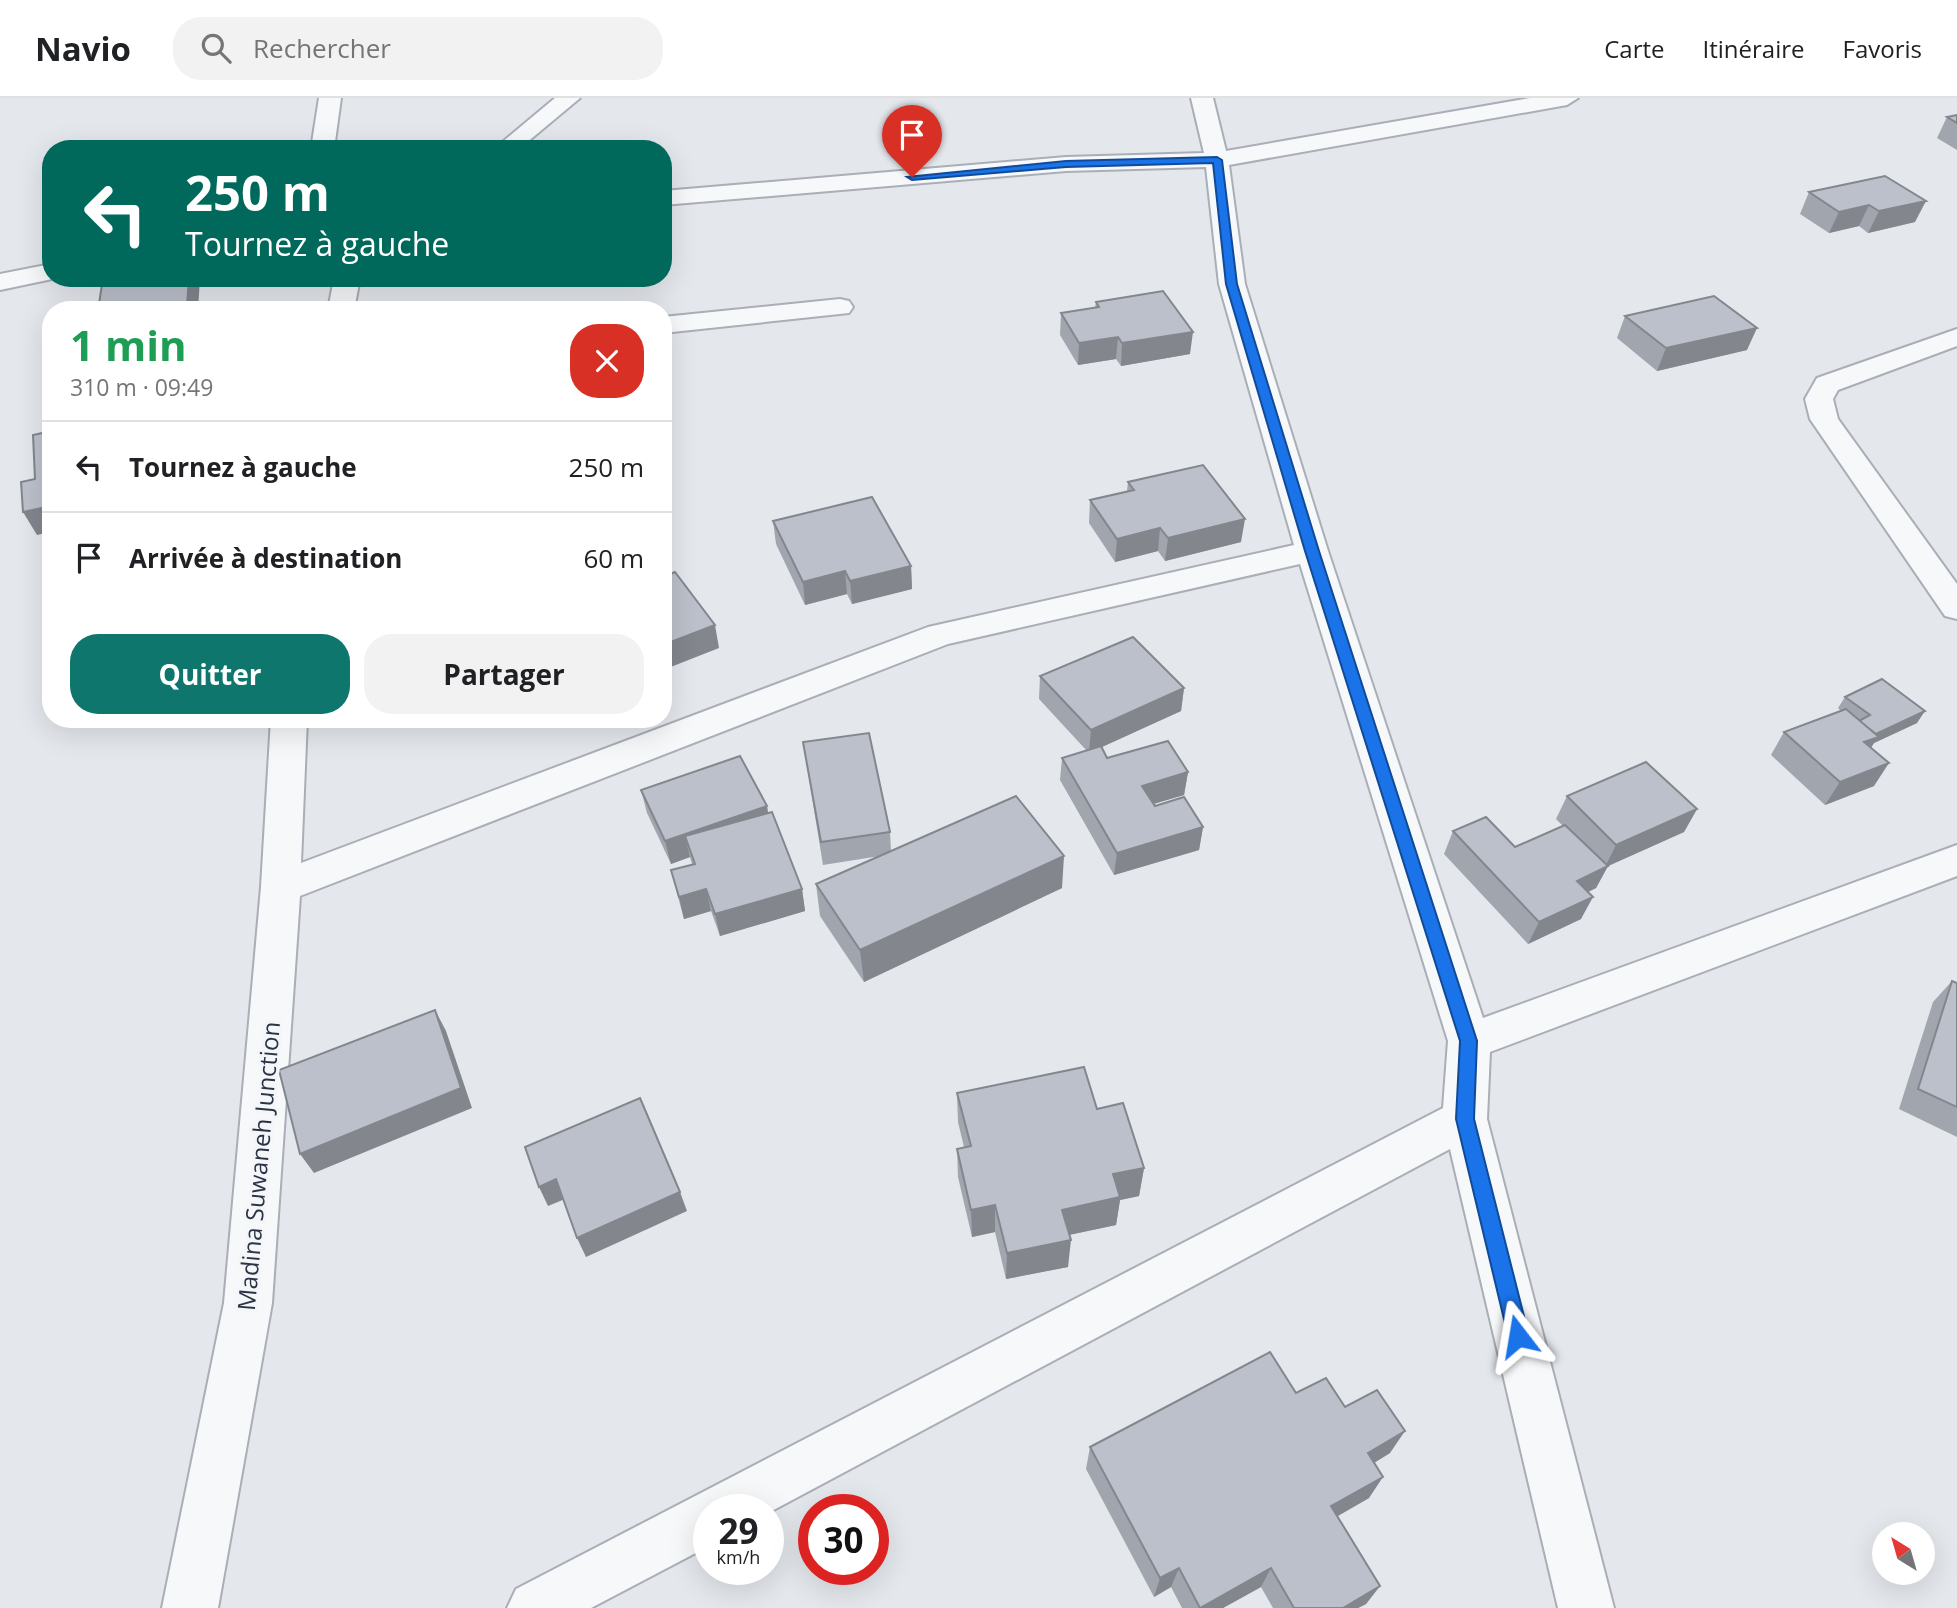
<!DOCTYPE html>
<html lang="fr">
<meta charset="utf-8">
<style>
body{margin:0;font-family:"Open Sans",sans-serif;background:#f2f2f2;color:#202124;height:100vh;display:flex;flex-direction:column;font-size:26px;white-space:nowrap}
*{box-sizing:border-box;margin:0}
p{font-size:23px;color:#757577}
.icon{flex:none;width:38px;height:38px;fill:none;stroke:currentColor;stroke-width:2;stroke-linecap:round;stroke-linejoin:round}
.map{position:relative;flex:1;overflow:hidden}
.side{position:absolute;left:42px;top:203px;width:630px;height:427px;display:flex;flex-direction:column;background:#fff;border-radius:28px;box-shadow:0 7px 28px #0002}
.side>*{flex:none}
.guide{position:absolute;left:42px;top:42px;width:630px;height:147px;border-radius:28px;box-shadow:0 7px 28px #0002;background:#00695c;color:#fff;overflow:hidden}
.needle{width:46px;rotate:323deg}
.buttons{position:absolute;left:1872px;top:1424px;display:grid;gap:14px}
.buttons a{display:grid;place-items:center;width:63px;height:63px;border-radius:50%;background:#fff;box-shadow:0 7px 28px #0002;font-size:35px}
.speed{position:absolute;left:693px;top:1396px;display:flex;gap:14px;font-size:35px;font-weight:700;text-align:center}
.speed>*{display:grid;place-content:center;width:91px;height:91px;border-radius:50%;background:#fff;box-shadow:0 7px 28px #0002;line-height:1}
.speed small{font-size:18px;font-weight:400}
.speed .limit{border:10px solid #d22;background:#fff;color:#111}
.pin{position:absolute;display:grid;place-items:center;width:60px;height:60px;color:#fff;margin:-72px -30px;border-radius:50% 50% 50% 0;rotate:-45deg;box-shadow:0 0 7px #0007}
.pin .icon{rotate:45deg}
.me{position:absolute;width:77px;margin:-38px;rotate:346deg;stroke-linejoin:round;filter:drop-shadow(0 0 5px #0008)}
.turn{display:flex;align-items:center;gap:24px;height:147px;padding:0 28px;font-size:32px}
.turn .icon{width:91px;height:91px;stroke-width:2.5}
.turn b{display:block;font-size:49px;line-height:60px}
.round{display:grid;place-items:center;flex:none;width:74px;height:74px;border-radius:28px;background:#f2f2f2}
.overview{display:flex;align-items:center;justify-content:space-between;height:119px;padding:0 28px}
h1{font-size:42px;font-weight:700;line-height:52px;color:#1e9e55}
.button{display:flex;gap:14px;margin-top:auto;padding:14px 28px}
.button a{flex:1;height:80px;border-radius:28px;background:#0f766e;color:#fff;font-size:28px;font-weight:700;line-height:80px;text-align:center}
.button a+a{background:#f2f2f2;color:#202124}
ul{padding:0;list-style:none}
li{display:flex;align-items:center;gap:21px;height:91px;padding:0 28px;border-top:2px solid #e0e0e0}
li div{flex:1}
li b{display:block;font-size:26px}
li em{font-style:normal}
header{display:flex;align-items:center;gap:42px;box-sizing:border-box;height:98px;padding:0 35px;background:#fff;border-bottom:2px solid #e0e0e0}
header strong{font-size:33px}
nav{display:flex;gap:38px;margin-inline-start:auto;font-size:24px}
.search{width:490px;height:63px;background:#f2f2f2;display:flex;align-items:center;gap:18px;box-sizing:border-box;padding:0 24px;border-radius:28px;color:#757577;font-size:26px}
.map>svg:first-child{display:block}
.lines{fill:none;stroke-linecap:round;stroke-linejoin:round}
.minor-casing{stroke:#a9aeb7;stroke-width:4}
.minor{fill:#f7f8fa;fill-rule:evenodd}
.wall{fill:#a1a5ae}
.shaded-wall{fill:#83868d}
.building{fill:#bbc0ca;stroke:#83868d;stroke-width:2}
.route{fill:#1a73e8;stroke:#114b97;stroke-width:2}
.labels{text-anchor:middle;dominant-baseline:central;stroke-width:7;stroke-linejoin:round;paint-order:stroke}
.street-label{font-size:24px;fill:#2b3445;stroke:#f4f6f9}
</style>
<header>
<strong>Navio</strong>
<div class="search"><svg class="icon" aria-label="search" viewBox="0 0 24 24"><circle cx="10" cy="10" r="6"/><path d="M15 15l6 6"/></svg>Rechercher</div>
<nav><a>Carte</a><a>Itinéraire</a><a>Favoris</a></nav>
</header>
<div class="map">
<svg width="1957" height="1510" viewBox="0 0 1957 1510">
<rect width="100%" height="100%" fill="#e4e7ec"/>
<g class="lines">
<g class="minor-casing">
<g id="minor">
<polygon points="319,0 341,0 334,51 311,51"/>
<polygon points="555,0 580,0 519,51 494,51"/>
<polygon points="1191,0 1213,0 1226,53 1530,0 1578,0 1567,7 1229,67 1245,186 1328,453 1483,920 1957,747 1957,778 1490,954 1487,1021 1614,1510 1558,1510 1450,1051 768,1415 768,1412 709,1412 709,1448 591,1510 507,1510 516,1491 1443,1010 1448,943 1300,466 948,546 300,798 272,1205 218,1510 162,1510 224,1205 261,789 271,621 307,621 301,765 928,529 1294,447 1219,186 1206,69 1066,73 663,107 663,93 1066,59 1204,55"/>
<polygon points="51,166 51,180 57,180 0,192 0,176"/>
<polygon points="334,180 360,180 354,212 328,212"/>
<polygon points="840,201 849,203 853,209 849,215 663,235 663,219"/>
<polygon points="1957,231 1957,248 1838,292 1833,301 1838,321 1957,486 1957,521 1945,518 1810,321 1805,301 1817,280"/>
</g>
</g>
<use href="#minor" class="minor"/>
</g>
<g class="wall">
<polygon points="1957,17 1957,52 1937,40 1947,19"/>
<polygon points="1885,78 1915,124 1868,135 1859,128 1829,135 1800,116 1809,94"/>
<polygon points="1096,204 1190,256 1121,268 1116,261 1078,267 1060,237 1061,215 1095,210"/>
<polygon points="1625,218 1747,252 1657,273 1617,240"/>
<polygon points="1128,384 1241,444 1165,463 1158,453 1115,464 1089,425 1090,402 1127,393"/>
<polygon points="773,423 911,468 912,491 852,506 847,496 805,507 776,446"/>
<polygon points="1040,578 1184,590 1181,613 1101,649 1107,660 1188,674 1184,697 1154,706 1155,708 1203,729 1199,752 1114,777 1060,682 1062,660 1087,653 1039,601"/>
<polygon points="1845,599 1917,625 1874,645 1871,650 1874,688 1825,707 1771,657 1784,634 1841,613 1838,610"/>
<polygon points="803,644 890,734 891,753 1062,790 864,884 820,818 816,786 880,758 823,767"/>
<polygon points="641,692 767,708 768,715 802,791 805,813 720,838 711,813 684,821 671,773 692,766 690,759 671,766 647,715"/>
<polygon points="1567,698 1697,711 1684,734 1608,768 1596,790 1588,794 1581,821 1528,846 1444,756 1453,733 1515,749 1563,728 1556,721"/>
<polygon points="1952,883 1957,885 1957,1039 1899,1011 1933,904"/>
<polygon points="957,995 1097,1011 1144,1070 1139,1098 1120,1102 1116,1127 1069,1137 1068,1169 1006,1181 995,1134 972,1139 958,1079 957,1051 964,1049 958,1024"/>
<polygon points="1296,1295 1345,1309 1390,1355 1374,1365 1369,1400 1337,1418 1380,1488 1366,1506 1358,1510 1273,1510 1261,1489 1223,1510 1182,1510 1171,1489 1154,1499 1086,1371 1090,1349"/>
</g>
<g class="shaded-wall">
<polygon points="1926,103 1915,124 1868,135 1879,113"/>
<polygon points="1869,107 1859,128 1829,135 1839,114"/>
<polygon points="189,180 200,180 198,212 158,212"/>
<polygon points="1757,230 1747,252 1657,273 1666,250"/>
<polygon points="1193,234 1190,256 1121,268 1122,245"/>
<polygon points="1118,239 1116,261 1078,267 1079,245"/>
<polygon points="51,408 51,434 37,437 23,414"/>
<polygon points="1245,421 1241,444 1165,463 1168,440"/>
<polygon points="1160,430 1158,453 1115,464 1117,441"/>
<polygon points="911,468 912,491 852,506 850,483"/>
<polygon points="845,473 847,496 805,507 803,484"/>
<polygon points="715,527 719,550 663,572 663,547"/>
<polygon points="1184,590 1181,613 1089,655 1091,632"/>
<polygon points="1925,613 1917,625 1874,645 1863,661 1864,644 1876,636"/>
<polygon points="1889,665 1874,688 1825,707 1840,684"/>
<polygon points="1188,674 1184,697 1139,710 1142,688"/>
<polygon points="767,708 770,730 685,738 690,759 671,766 665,743"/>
<polygon points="1697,711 1684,734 1608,768 1596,790 1566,805 1577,783 1605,769 1616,747"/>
<polygon points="1203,729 1199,752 1114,777 1117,755"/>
<polygon points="1064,758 1062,790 864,884 860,852"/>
<polygon points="706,791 711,813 684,821 679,799"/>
<polygon points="802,791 805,813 720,838 715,816"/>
<polygon points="1593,799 1581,821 1528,846 1539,824"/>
<polygon points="435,912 446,933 472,1010 314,1075 300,1056"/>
<polygon points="1144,1070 1139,1098 1120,1102 1116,1127 1059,1139 1062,1112 1113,1076"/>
<polygon points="556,1081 565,1101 548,1108 539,1089"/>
<polygon points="680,1094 687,1113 586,1159 577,1140"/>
<polygon points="995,1107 995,1134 972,1139 971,1112"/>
<polygon points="1071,1142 1068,1169 1006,1181 1007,1155"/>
<polygon points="1405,1333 1390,1355 1354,1377 1368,1355"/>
<polygon points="1383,1379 1369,1400 1319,1429 1331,1408"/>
<polygon points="1179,1470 1171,1489 1154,1499 1160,1480"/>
<polygon points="1271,1470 1261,1489 1223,1510 1200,1510"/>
<polygon points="1380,1488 1366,1506 1358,1510 1343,1510"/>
</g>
<g class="building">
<polygon points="1957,17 1957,25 1947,19"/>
<polygon points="1885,78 1926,103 1879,113 1869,107 1839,114 1809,94"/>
<polygon points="103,180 189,180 187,207 158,212 98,212"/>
<polygon points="1163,193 1193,234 1122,245 1118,239 1079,245 1061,215 1099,209 1096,204"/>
<polygon points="1714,198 1757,230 1666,250 1625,218"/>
<polygon points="51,333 51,408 23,414 21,384 35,381 33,337"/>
<polygon points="1203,367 1245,421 1168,440 1160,430 1117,441 1090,402 1134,392 1128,384"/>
<polygon points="872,399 911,468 850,483 845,473 803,484 773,423"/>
<polygon points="675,474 715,527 663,547 663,479"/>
<polygon points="1133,539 1184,590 1091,632 1040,578"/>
<polygon points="1882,581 1925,613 1876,636 1859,623 1870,617 1845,599"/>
<polygon points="1846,611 1879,639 1864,644 1889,665 1840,684 1784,634"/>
<polygon points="869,635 890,734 821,744 803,644"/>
<polygon points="1168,643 1188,674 1142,688 1155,708 1184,699 1203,729 1117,755 1062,660 1101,648 1107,660"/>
<polygon points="740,658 767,708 665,743 641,692"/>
<polygon points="1646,664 1697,711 1616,747 1567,698"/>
<polygon points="1016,698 1064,758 860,852 816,786"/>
<polygon points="772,714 802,791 715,816 706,791 679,799 671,772 695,766 685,738"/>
<polygon points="1486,719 1515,749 1565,727 1608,768 1577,783 1593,799 1539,824 1453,733"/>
<polygon points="1952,883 1957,885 1957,1009 1918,991"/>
<polygon points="435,912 461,990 300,1056 279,972"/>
<polygon points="1084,969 1097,1011 1123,1005 1144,1070 1113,1076 1120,1099 1062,1112 1071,1142 1007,1155 995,1107 971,1112 957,1051 971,1048 957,995"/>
<polygon points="640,1000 680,1094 577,1140 556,1081 539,1089 525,1049"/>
<polygon points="1270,1254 1296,1295 1326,1280 1345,1309 1377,1292 1405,1333 1368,1355 1383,1379 1331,1408 1380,1488 1343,1510 1294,1510 1271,1470 1200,1510 1179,1470 1160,1480 1090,1349"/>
</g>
<polygon class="route" points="1217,59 1222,62 1237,186 1319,453 1477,943 1474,1021 1529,1238 1526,1245 1518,1248 1511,1245 1508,1238 1456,1021 1460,943 1305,453 1226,186 1213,65 1066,69 912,82 907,79 1066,63"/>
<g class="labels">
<g class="street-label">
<text transform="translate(258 1068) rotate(-85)">Madina Suwaneh Junction</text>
</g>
</g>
</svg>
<div class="buttons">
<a><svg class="needle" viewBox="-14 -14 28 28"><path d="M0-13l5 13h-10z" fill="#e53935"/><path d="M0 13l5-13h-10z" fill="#757577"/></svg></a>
</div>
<div class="speed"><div>29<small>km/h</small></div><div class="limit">30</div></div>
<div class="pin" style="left:912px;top:79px;background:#d93025"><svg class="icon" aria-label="arrive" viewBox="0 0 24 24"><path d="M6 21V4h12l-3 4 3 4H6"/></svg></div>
<svg class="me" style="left:1518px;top:1238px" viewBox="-20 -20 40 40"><path d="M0-17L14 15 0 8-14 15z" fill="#1a73e8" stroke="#fff" stroke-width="4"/></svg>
<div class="guide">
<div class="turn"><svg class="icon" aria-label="left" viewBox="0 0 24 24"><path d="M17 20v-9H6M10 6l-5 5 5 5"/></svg><div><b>250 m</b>Tournez à gauche</div></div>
</div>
<section class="side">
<div class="overview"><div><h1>1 min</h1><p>310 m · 09:49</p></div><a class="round" style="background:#d93025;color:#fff"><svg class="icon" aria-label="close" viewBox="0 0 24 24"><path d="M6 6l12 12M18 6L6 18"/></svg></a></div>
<ul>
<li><svg class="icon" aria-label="left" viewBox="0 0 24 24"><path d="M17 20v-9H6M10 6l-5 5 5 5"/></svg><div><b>Tournez à gauche</b></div><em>250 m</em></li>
<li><svg class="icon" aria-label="arrive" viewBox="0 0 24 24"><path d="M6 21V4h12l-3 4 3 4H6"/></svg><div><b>Arrivée à destination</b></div><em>60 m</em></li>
</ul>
<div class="button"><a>Quitter</a><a>Partager</a></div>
</section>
</div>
